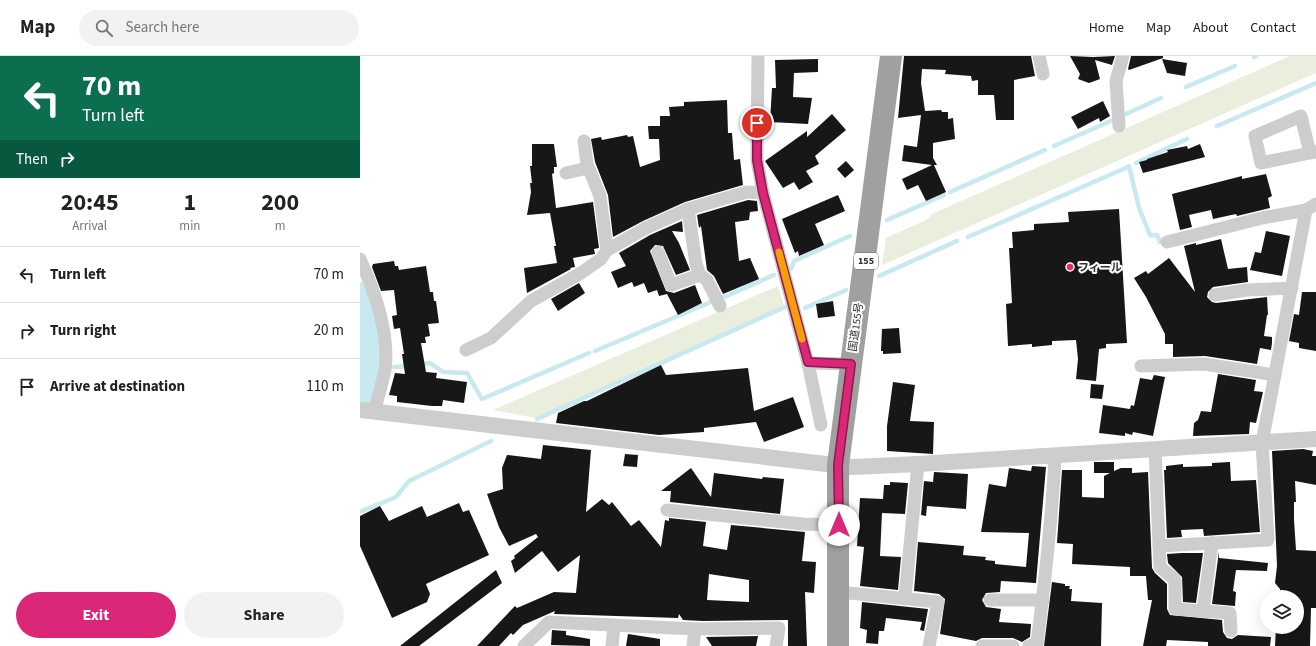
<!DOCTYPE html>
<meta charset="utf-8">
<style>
body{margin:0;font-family:"Source Sans 3","Noto Sans JP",sans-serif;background:#f2f2f2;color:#222;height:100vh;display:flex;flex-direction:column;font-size:15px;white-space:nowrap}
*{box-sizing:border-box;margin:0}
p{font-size:13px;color:#767676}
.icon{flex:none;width:22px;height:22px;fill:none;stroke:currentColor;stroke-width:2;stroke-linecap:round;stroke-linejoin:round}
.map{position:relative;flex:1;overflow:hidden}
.panel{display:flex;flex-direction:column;background:#fff;width:360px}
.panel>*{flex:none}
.hud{background:#0b6e4f;color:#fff;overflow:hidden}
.buttons{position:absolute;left:900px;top:534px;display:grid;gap:8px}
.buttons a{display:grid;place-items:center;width:44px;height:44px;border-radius:50%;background:#fff;box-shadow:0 4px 16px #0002;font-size:20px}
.pin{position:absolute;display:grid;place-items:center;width:34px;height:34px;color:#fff;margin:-17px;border:2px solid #fff;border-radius:50%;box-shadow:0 1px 4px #0007}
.me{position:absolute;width:44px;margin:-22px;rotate:0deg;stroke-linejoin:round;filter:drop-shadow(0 0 3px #0008)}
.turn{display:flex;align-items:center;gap:14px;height:84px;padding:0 16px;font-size:18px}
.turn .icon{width:52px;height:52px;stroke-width:2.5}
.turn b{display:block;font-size:28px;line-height:34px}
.then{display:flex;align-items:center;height:38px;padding:0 16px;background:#0003;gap:8px;font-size:15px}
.eta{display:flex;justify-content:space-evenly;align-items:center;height:68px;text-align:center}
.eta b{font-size:24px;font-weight:700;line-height:28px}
.primary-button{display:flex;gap:8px;margin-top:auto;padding:8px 16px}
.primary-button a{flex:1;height:46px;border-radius:24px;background:#db2777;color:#fff;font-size:16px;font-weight:700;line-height:46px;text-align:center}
.primary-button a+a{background:#f2f2f2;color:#222}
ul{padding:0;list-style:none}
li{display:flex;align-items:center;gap:12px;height:56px;padding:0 16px;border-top:1px solid #e0e0e0}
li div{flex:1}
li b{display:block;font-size:15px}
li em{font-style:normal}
header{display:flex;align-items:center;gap:24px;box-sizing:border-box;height:56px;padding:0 20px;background:#fff;border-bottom:1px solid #e0e0e0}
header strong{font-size:19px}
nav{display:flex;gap:22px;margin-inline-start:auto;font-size:14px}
.search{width:280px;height:36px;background:#f2f2f2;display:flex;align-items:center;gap:10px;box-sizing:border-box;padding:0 14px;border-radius:22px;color:#767676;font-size:15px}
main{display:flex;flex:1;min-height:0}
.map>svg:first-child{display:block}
.green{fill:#eaeedc}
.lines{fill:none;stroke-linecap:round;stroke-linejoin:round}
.stream{stroke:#c7e9ef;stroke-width:4.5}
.river{stroke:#c7e9ef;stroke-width:26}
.building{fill:#171717;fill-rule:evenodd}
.minor{stroke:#cdcdcd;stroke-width:13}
.tertiary{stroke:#cdcdcd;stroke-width:16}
.trunk{stroke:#a0a0a0;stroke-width:22}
.route-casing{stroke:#8e194d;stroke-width:10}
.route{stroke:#db2777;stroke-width:7}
.slow{stroke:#f59e0b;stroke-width:7}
.poi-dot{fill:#f42465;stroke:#fff;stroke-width:1.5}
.labels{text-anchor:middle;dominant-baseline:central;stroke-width:4;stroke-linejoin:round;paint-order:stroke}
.shield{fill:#fff;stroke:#6e6e6e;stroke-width:1}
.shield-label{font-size:10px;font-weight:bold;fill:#303030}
.poi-label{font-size:11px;font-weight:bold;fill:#303030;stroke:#fff;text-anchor:start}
.street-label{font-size:11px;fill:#303030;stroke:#fff}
</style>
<header>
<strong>Map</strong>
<div class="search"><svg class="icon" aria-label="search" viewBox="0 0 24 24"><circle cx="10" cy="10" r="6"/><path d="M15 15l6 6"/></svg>Search here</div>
<nav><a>Home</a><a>Map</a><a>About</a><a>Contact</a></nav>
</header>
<main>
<section class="panel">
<div class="hud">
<div class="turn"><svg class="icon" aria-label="left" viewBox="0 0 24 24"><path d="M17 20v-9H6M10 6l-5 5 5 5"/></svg><div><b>70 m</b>Turn left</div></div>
<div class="then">Then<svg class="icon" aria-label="right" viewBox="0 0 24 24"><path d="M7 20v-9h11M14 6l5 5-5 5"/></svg></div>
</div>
<div class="eta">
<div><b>20:45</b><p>Arrival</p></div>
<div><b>1</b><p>min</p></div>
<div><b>200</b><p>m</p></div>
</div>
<ul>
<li><svg class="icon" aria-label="left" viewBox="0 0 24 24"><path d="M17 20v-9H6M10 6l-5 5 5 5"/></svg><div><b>Turn left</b></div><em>70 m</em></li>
<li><svg class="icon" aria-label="right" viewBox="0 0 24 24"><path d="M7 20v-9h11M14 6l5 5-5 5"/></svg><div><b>Turn right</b></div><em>20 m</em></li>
<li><svg class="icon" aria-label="arrive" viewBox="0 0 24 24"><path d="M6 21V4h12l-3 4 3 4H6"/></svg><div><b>Arrive at destination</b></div><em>110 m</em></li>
</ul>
<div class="primary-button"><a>Exit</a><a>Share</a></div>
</section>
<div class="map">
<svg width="956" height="590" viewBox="0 0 956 590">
<rect width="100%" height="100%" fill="#fff"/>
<g class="green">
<polygon points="930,0 956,0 956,17 522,209 526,182 566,164 574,157"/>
<polygon points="418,230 424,250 176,362 133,354"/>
</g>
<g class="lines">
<g class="stream">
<polyline points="894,1 896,0"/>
<polyline points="826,31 875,10"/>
<polyline points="766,58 801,42"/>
<polyline points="857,70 956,27"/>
<polyline points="694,90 753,64"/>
<polyline points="776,107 827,83"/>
<polyline points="769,110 779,152 790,179 797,179 800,186"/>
<polyline points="590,136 685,94"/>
<polyline points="527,164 584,139"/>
<polyline points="608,181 768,111"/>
<polyline points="431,213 434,205 490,180"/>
<polyline points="519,220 597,185"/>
<polyline points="362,242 414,219"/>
<polyline points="445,252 486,234"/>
<polyline points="235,295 351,246"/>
<polyline points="59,309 70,307 83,316 107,317 122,343 229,297"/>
<polyline points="34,311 50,310"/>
<polyline points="177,363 425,251"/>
<polyline points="0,456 36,441 49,425 131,385"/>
</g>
<polyline class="river" points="0,239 6,257 10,310 0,348"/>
</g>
<g class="building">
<polygon points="544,0 671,0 675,20 654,24 654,64 636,64 634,39 618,39 618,24 612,25 611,20 585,18 586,14 562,13 561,27 565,55 581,54 582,56 588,56 588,63 593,62 595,83 573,87 573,102 577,109 574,109 586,136 566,145 558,129 547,134 542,123 572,109 542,105 544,89 557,91 561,59 538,62"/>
<polygon points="710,0 733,1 755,0 752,9 735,4 740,23 729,27 718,23 720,18"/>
<polygon points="771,0 803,0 803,2 769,14 768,13"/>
<polygon points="458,3 458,16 434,17 433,41 452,42 448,68 410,66 412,32 416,32 415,4"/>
<polygon points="802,3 827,7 825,20 807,17"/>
<polygon points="367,44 368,77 372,77 374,104 380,103 383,129 325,146 283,165 253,181 248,139 235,106 231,83 241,81 242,84 267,79 268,81 273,80 280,111 300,104 299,83 289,83 288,70 300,70 300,60 310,60 309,51 324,50 324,46"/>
<polygon points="743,45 750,60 740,66 739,62 718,73 711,61"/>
<polygon points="472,58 486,74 455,100 459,108 446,115 453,126 439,134 434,126 423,132 405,105 447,75 447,81"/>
<polygon points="172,88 194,88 197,111 194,111 194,117 192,118 196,152 233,146 239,192 234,193 235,198 213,202 215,211 210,212 211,213 167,237 164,212 197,207 194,190 196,190 190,157 167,159 171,136 170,127 172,127 170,110 172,110"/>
<polygon points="840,88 845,101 783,117 779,106 787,104 787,103 808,96 807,94 827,90 828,93"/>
<polygon points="486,105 494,114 485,122 477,113"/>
<polygon points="906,118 912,140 908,142 910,152 877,160 876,158 853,163 851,154 829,159 832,171 820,174 812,138 882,120 882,123"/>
<polygon points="478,139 485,155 455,168 464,189 439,200 438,195 435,197 422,163"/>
<polygon points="388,144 397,145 398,155 390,156 389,164 375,166 379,205 390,202 399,223 363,238 354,220 347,214 341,170 339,172 337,159"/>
<polygon points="759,153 767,287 746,288 746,292 739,293 736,325 716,323 718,303 716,284 692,285 692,289 672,291 672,288 648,290 646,248 652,247 649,192 653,192 652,176 674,174 674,168 709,166 708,156"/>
<polygon points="322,165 323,176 312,175 319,187 330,214 316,219 303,190 295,189 290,195 306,235 314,237 335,229 342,247 318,259 307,238 299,240 297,234 288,237 284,227 274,231 272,226 258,232 251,216 266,210 259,197 290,179"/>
<polygon points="906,175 930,180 922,220 890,214 895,196 901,197"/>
<polygon points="861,183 868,213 887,211 888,226 853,231 848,236 847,241 852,246 856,247 907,241 908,259 907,259 904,280 912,281 912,287 911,294 900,292 897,308 845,300 813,301 813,288 805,288 805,278 786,241 774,222 786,215 788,218 809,202 835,236 824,190 836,187 836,189"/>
<polygon points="34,205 35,210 38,210 39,214 66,210 70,236 73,236 74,245 76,245 79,267 68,268 70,280 65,281 66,287 61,287 66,316 77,317 76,322 107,326 104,347 83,344 82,350 72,350 37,346 37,340 29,339 35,317 45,318 42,298 44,298 40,272 34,273 32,260 37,259 34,234 21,235 12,211 13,208"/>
<polygon points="219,227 225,237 198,255 191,243"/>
<polygon points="942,236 956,236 956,295 939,292 939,287 929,285 934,258 939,259"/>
<polygon points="473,245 475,260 458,262 456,248"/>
<polygon points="539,272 541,297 523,298 523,295 521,295 522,273"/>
<polygon points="301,309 306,319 388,312 394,355 433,341 444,371 404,386 396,366 344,372 344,376 299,379 196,367 198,357 224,345 227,345"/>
<polygon points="858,318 896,324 894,335 903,336 896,367 890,366 889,378 833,380 834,367 838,364 841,355 851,356"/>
<polygon points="794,319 805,321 793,380 773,376 772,379 765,377 765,380 739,377 743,349 770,353 771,349 774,350 780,322 792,324"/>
<polygon points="533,326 555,329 550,365 574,366 573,398 527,395 527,370"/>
<polygon points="731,328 744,329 742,343 730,342"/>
<path d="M183,389L231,394L226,456L242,443L249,449L252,446L271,470L279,464L301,491L305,464L309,465V462L346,466L343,490L367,494L371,469L445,476L442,505L456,506L454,537L445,536L447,590H428V564L343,565L323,564L319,558L318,562L194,558L195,555L163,569L153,579L151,577L139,590H117L155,550L157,552L194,536L216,537L220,499L198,516L182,495L155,517L151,505L155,502L154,500L178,481L176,478L149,490L139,471L127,438L143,433L142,412L147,399L181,403ZM349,518L389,524V546L347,544Z"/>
<polygon points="943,393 953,395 952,400 956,400 956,429 935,425 936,446 934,446 934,464 936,494 956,495 956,552 951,552 950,590 915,590 916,571 937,571 937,541 920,541 920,533 915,527 917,510 912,395"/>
<polygon points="265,398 278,399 277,411 263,410"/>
<polygon points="734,406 754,406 754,415 761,412 772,412 772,417 788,416 792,512 795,517 807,528 807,553 810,559 862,564 863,576 867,582 872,583 878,579 911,581 910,590 848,590 848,586 807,584 806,590 783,590 792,544 788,544 786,520 770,520 770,511 712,508 713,488 697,487 702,414 722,414 722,441 744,442 744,420 750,417 734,417"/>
<polygon points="870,406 871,425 896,424 900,476 844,480 843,473 821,474 822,481 807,482 804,414 806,414 806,410 823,408 823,411 852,410 852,407"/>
<polygon points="672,410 686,411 676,527 641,525 640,536 626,537 622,544 626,551 641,553 639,566 671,568 670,581 662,586 653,582 622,582 616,585 580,578 585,543 579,538 554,535 558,486 604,490 603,499 626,501 625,504 635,505 635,508 666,511 669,477 621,476 629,428 646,431 649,412 671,415"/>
<polygon points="331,412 351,441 354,417 402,423 403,421 424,423 420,458 310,446 311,435 301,435"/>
<polygon points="574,416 608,418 606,453 567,450 566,460 561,459 564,425 573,426"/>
<polygon points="530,426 548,427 545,458 522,457 520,500 541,501 538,534 500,530 504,491 497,490 500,442 523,443 524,429 530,429"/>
<polygon points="99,447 103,456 109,454 129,499 66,528 70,538 67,546 32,562 0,490 0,460 20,450 29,465 62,450 67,461"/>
<polygon points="859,495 859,502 908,507 907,515 876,514 873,535 876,536 875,550 852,548"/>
<polygon points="822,497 843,497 836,547 823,546 822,521 808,507 807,498"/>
<polygon points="136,514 142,527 59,590 40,590"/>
<polygon points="692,526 705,528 705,530 710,530 709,533 712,533 711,545 742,547 741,590 684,590"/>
<polygon points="502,546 568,553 564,575 560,574 562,566 526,562 524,575 519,575 518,588 506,587 507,574 500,572"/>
<polygon points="192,574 206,575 206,579 230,583 230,590 191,589"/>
<polygon points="268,578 300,583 300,590 266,590"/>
<polygon points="398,580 396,590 352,590 346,581"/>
</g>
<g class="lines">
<g class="minor">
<polyline points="398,0 397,104 403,137 448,307 491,308"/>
<polyline points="679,0 683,18"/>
<polyline points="759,70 756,25 763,0"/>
<polyline points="224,85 227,108 240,140 247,194"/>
<polyline points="950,97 941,60 895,80 901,107 950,97 956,96"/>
<polyline points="206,117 228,112"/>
<polyline points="328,153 336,208 340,219 347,224 360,250"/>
<polyline points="807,186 902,162 946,154"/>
<polyline points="298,196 311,229 340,219"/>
<path d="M0,203C15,236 30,277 25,314C22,328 18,342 14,356"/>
<polyline points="855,239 887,234 932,232"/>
<polyline points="106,294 131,282 171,245 221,217 241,203 247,194 286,172 328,153 387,136 403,137"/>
<polyline points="448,307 461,369"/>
<polyline points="781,310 844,308 915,319"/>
<polyline points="795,394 800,511 815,524 815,553 870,557 871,575"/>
<polyline points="307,454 443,468 479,469"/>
<polyline points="799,490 908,484 902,387 946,154 956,148"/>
<polyline points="479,536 578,546 569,590"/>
<polyline points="545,541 558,408"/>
<polyline points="630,544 683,544"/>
<polyline points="843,555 852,487"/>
<polyline points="164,590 189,566 335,573 419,572 416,590"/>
<polyline points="252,590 254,570"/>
<polyline points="333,590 335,573"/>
<polyline points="622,590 653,590"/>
<path d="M669,590L677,587C685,525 692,463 695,400"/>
</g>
<polyline class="tertiary" points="0,354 492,411 558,408 956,383"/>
<polyline class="trunk" points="478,590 478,409 531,0"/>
</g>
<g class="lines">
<g class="route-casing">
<polyline id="route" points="397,67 397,104 403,137 448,306 491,308 478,409 479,469"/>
</g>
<use href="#route" class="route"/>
<polyline class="slow" points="419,196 442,283"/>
</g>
<circle class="poi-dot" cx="710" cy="211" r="4"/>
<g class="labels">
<rect class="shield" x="494" y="197" width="24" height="16" rx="3"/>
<g class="shield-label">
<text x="506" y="205">155</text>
</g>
<g class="poi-label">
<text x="718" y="211">フィール</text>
</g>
<g class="street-label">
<text transform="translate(496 271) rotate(-82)">国道155号</text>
</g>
</g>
</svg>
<div class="buttons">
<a><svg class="icon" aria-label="layers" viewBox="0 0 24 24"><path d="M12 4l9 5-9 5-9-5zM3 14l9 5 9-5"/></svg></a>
</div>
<div class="pin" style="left:397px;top:67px;background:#d93025"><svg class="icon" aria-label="arrive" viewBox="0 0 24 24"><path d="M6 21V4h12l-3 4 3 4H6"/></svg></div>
<svg class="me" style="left:479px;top:469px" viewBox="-20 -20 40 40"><circle r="19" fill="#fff"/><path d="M0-13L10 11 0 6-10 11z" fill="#db2777"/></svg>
</div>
</main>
